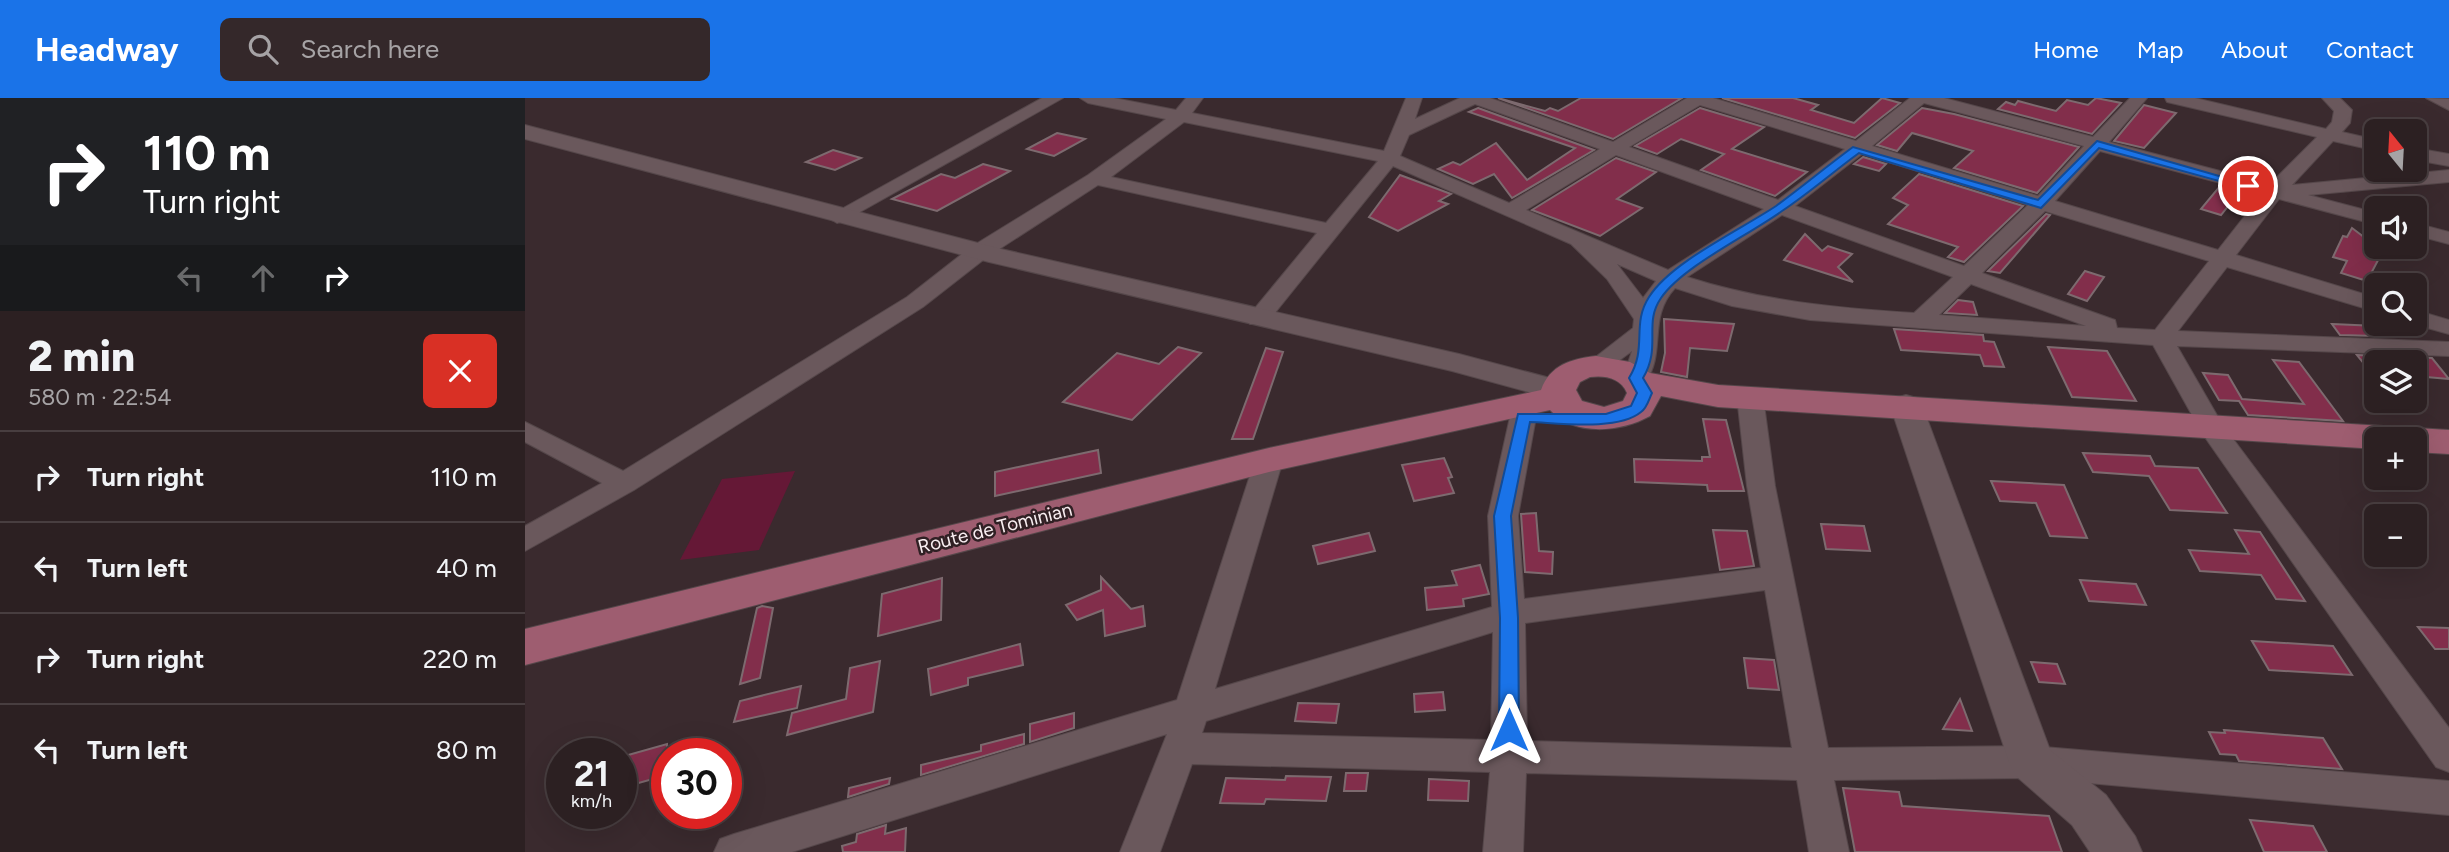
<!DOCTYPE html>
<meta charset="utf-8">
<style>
body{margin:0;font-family:Figtree,sans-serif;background:#34282a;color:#f1f3f6;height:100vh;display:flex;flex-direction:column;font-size:26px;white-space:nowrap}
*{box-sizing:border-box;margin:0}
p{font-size:23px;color:#a6a3a5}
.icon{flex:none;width:38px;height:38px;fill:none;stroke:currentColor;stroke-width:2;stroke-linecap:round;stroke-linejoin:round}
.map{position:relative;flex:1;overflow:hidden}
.panel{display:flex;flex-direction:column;background:#2c2022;width:525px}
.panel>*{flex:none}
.banner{background:#202124;color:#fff;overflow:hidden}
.needle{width:46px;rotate:342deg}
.fabs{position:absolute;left:1839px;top:21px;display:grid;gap:14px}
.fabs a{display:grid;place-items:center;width:63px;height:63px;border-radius:10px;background:#2c2022;box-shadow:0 7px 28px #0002,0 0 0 2px #483e40;font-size:35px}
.speed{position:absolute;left:21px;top:640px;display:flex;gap:14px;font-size:35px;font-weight:700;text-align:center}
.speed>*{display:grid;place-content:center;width:91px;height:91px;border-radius:50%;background:#2c2022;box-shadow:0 7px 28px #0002,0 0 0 2px #483e40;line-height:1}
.speed small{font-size:18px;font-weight:400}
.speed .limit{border:10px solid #d22;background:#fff;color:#111}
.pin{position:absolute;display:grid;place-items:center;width:60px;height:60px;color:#fff;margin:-30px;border:4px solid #fff;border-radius:50%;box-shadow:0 2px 7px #0007}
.me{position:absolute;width:77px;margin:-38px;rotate:0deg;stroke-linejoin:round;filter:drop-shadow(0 0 5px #0008)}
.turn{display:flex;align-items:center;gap:24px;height:147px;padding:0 28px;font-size:32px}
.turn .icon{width:91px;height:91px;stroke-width:2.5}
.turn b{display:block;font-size:49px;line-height:60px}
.lanes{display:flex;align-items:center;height:66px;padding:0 28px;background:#0003;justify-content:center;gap:35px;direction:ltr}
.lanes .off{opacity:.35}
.round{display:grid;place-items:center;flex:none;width:74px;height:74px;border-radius:10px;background:#34282a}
.head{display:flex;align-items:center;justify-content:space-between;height:119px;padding:0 28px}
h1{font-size:42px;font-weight:800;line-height:52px}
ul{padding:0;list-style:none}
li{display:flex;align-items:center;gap:21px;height:91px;padding:0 28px;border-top:2px solid #483e40}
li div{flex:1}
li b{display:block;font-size:26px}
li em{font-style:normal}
header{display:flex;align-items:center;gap:42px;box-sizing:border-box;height:98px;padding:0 35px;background:#1a73e8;color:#fff}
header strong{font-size:33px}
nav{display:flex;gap:38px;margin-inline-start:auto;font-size:24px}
.search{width:490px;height:63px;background:#34282a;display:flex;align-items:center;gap:18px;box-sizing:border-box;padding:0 24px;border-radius:10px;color:#a6a3a5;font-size:26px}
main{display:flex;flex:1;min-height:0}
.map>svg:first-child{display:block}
.green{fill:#651836}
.building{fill:#822e4b;stroke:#7d6a6f;stroke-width:2}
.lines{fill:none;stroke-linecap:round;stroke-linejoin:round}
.minor-casing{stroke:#55474a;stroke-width:2}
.tertiary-casing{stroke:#55474a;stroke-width:2}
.primary-casing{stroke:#55474a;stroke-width:2}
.minor{fill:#6a585c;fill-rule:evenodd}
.tertiary{fill:#6a585c;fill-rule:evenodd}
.primary{fill:#9e5d70;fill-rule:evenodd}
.route{fill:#1a73e8;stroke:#114b97;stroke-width:2}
.labels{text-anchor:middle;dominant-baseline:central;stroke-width:5;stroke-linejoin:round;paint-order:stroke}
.street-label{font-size:19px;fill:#f8edf0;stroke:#302024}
</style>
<header>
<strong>Headway</strong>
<div class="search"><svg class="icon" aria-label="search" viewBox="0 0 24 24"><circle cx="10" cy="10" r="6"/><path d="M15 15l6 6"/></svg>Search here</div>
<nav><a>Home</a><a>Map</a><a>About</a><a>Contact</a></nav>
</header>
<main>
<section class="panel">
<div class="banner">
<div class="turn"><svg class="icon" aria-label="right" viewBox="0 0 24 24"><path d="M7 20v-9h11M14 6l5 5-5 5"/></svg><div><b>110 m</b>Turn right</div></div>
<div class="lanes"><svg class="icon off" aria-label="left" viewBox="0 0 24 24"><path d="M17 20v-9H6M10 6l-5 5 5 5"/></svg><svg class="icon off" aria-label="ahead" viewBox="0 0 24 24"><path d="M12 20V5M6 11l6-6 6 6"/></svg><svg class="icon" aria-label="right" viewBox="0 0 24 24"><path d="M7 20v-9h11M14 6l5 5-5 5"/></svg></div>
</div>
<div class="head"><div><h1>2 min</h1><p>580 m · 22:54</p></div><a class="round" style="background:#d93025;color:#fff"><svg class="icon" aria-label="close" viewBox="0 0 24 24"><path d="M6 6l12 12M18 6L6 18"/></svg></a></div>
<ul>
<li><svg class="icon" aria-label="right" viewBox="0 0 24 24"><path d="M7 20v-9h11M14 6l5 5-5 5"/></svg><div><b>Turn right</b></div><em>110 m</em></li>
<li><svg class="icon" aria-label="left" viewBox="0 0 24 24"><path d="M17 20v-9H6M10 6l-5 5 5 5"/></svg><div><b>Turn left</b></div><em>40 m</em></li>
<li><svg class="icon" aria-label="right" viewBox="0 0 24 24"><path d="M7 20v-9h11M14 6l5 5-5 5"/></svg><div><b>Turn right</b></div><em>220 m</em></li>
<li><svg class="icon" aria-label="left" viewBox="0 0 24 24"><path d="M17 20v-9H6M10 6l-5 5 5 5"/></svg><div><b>Turn left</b></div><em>80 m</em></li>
</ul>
</section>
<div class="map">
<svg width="1924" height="754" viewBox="0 0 1924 754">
<rect width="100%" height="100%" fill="#3a2a2e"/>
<polygon class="green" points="270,373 234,452 155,462 197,381"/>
<g class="building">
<polygon points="973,0 1020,13 1025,10 1033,13 1056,0 1157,0 1088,41"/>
<polygon points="1197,0 1268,0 1293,7 1286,12 1329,25 1357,0 1375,5 1330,40"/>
<polygon points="1571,0 1596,5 1567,36 1473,11 1481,4 1490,7 1493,3 1531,13 1542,2 1563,7"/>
<polygon points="1619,7 1651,15 1619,50 1589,43"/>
<polygon points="953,10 1069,52 987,100 969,76 948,86 913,71 928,64 935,67 971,45 1002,82 1050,50 944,14"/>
<polygon points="1175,10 1239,29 1207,51 1282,74 1250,98 1176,72 1199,56 1156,41 1132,56 1110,48"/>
<polygon points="1397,10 1429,16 1554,49 1512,95 1429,70 1448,53 1408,41 1387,35 1372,53 1352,47"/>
<polygon points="532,35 560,41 529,58 502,51"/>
<polygon points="308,52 336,60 310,72 281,64"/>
<polygon points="1338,59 1361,66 1354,73 1329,66"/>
<polygon points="1091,60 1131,74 1092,101 1117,110 1075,138 1007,112"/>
<polygon points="458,66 485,73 412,113 367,101 416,76 430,80"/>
<polygon points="1394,76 1498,108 1439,164 1423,159 1433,149 1363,126 1383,107 1368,100"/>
<polygon points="875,77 926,96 914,103 923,106 873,133 844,119"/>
<polygon points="1695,88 1715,93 1696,117 1676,111"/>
<polygon points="1521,116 1525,117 1475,175 1463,173"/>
<polygon points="1827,130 1852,149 1860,149 1842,183 1816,175 1822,163 1808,159 1818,138 1822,139"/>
<polygon points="1280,136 1297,153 1303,148 1327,156 1313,169 1328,184 1259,162"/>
<polygon points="1560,173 1579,179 1562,203 1543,196"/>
<polygon points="1433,202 1448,204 1452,217 1420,215"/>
<polygon points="1139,221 1209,226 1202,253 1165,250 1162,279 1136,274 1140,255"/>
<polygon points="1807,226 1852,228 1852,238 1815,237"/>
<polygon points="1369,231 1458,237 1459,243 1469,244 1479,269 1459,268 1455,257 1376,252"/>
<polygon points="653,249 676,255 607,322 538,304 592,255 634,266"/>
<polygon points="1523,249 1582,253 1611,303 1547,299"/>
<polygon points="741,250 758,254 728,341 707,341"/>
<polygon points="1832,257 1852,258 1852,282"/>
<polygon points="1890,259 1907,260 1924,281 1890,278"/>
<polygon points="1748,262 1774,264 1818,323 1723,317 1714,303 1694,302 1678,275 1703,277 1717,301 1779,306"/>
<polygon points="1178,321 1201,322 1219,393 1183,393 1182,387 1110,384 1109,361 1177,363 1177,359 1185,359"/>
<polygon points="573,352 576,375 470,398 470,374"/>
<polygon points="1558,355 1625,358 1630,368 1673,370 1702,415 1645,412 1624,378 1568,374"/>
<polygon points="919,360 927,379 923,380 929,395 889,403 877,367"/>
<polygon points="1466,383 1539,387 1562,440 1525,438 1511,405 1475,403"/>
<polygon points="1011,415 1014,453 1028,454 1027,476 1000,474 996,416"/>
<polygon points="1296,426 1339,428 1345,453 1301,451"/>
<polygon points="1188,432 1222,433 1229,468 1195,472"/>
<polygon points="1710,432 1735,434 1780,503 1751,501 1736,477 1675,473 1664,452 1724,456"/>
<polygon points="844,435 850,453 793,466 788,448"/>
<polygon points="955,467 964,496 938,501 939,508 902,512 900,490 932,487 927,473"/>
<polygon points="576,479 606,511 618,508 620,528 580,538 578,512 552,522 541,507 576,492"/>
<polygon points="417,480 416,522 353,538 357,496"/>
<polygon points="1555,482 1611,486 1621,507 1564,503"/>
<polygon points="237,508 248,510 235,580 215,586 232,510"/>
<polygon points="1893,529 1924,530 1924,551 1910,551"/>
<polygon points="1727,543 1808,548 1827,577 1744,572"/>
<polygon points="495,546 498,567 443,580 443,587 406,597 403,571"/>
<polygon points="1219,560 1249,562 1254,592 1223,590"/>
<polygon points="355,563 348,614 262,637 267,615 321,601 325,570"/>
<polygon points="1506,564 1532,566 1540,586 1514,584"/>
<polygon points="276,588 272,610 209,624 215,603"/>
<polygon points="918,594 920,612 890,614 889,596"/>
<polygon points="1435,601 1447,633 1418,631"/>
<polygon points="773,605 814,606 811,625 770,623"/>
<polygon points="549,615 549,630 505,644 505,626"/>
<polygon points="1699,632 1798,640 1817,671 1714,663 1711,657 1695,656 1684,634 1700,635"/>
<polygon points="499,636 499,646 396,677 396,667 456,653 456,647"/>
<polygon points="142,646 142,677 96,690 96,659"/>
<polygon points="821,675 843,675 841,693 819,693"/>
<polygon points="761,678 806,679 801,703 741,701 739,706 695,705 701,680 760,682"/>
<polygon points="365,680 364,686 323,699 324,690"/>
<polygon points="904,681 944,683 943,703 903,702"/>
<polygon points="1318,690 1374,694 1377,708 1524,718 1537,754 1330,754"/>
<polygon points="1725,722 1788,728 1802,754 1739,754"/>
<polygon points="361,727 360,736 381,730 380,754 318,754 317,748 331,744 332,736"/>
</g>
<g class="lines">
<g class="minor-casing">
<g id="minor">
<polygon points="517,0 538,0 319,123 312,125 302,119"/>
<path d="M555,0H589L651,12L661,0H678L667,15L859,53L881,0H897L890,21L935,0H965L1088,44L1162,0H1188L1331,43L1385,0H1419L1568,39L1605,0H1622L1584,44L1745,86L1792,39L1642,4L1640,0H1670L1801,31L1807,24L1809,13L1797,0H1815L1827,12L1825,25L1817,34L1852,42V53L1808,43L1767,87L1924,72V84L1783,97L1852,115V127L1754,101L1711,157L1852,200V214L1702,169L1653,233L1924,244V258L1652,248L1697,326L1924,630V674L1911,669L1677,335L1628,247L1285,222L1207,208L1150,190C1122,220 1142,254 1120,285H1102L1098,280L1107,253L1080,273H1062L1059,268L1108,230L1109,221L1082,181L1046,146L868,68L741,226H725L721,221L792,135L573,87L462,159L398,209L109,392L0,453V428L77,385L0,344V324L98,373L382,199L446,149L563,77L641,21L563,5ZM1399,5L1559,48L1513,98L1347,48ZM950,6L1075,51L984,105L875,58L884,37ZM1175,7L1320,51L1253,102L1104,49ZM659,24L853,63L801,125L586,79ZM1575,53L1737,96L1693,152L1530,103ZM1337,56L1503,107L1439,168L1270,108ZM1091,57L1239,111L1143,172L1001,112ZM1520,113L1684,163L1630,232L1592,230L1590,222L1457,175ZM1257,117L1428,179L1389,215C1311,210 1237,203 1162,179ZM1092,166L1131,183L1118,200ZM1446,186L1561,228L1414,217Z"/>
<polygon points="1901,0 1924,1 1924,12"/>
<polygon points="1890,50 1924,56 1924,68 1890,62"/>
<polygon points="1890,125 1924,134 1924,146 1890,137"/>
<polygon points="1890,212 1924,222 1924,236 1888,226"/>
<path d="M1225,291L1234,293L1238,299L1250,388L1303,650L1507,648L1924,683V717L1507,680L1309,682L1324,754H1284L1272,682L1001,675L998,754H958L965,674L667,666L635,754H595L642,636L267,754H189L195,741L209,736L652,602L730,362L734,356L744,353L754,356L758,362L690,591L967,509L963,418L985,319L989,313H1007L1011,319L993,418L999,501L1236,470L1222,388L1212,299L1216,293ZM1240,492L1267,650L1002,643L1000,525ZM968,534L966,642L677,635L681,623Z"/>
</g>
</g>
<g class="tertiary-casing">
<g id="tertiary">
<polygon points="0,27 476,151 934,256 1044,285 1049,292 1044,299 1033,302 927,273 464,164 0,41"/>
<polygon points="1381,297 1392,300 1397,307 1525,652 1581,697 1610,738 1617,754 1565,754 1547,727 1491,678 1484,664 1365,307 1370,300"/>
</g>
</g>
<g class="primary-casing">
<path id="primary" d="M1071,258L1105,264L1125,275L1193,287L1924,332V356L1890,354V341H1852V351L1193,309L1136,298L1125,318C1096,334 1050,339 1025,312L744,374L0,567V531L744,350L1016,292C1025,267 1046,261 1071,258ZM1065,279C1080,277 1096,280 1102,295L1098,303L1079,309L1057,303L1051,292L1055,284Z"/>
</g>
<use href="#minor" class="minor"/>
<use href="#tertiary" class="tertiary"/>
<use href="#primary" class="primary"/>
</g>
<path class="route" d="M1572,43L1729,88L1723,91L1574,50L1516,110L1334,55C1308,74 1284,95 1257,113C1224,137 1158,168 1136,200C1118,226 1137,248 1118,280L1127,295C1124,301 1122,310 1116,314C1093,333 1034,325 1005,324L986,418L993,520L994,632L992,638L984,640L977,638L974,632L975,520L969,418L993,316H1081L1106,308L1112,295L1104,280C1123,249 1106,227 1124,199C1146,164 1215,132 1251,108C1277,89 1302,68 1328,49L1513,102Z"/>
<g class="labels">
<g class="street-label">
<text transform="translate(470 430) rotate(-14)">Route de Tominian</text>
</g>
</g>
</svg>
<div class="fabs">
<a><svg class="needle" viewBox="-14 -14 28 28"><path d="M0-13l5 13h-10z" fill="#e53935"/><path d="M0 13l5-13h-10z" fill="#a6a3a5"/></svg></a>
<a><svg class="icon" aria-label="sound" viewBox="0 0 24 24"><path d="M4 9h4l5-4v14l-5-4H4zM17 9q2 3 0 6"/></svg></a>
<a><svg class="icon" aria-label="search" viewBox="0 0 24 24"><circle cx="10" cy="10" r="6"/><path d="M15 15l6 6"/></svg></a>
<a><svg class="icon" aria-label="layers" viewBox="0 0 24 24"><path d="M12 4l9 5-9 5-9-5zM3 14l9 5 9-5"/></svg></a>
<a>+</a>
<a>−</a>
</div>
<div class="speed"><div>21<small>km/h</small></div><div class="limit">30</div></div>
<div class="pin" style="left:1723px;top:88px;background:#d93025"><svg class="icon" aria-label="arrive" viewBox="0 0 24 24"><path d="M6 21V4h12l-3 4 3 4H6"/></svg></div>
<svg class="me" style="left:984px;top:632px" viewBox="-20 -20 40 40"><path d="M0-17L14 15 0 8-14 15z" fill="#1a73e8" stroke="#fff" stroke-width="4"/></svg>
</div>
</main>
